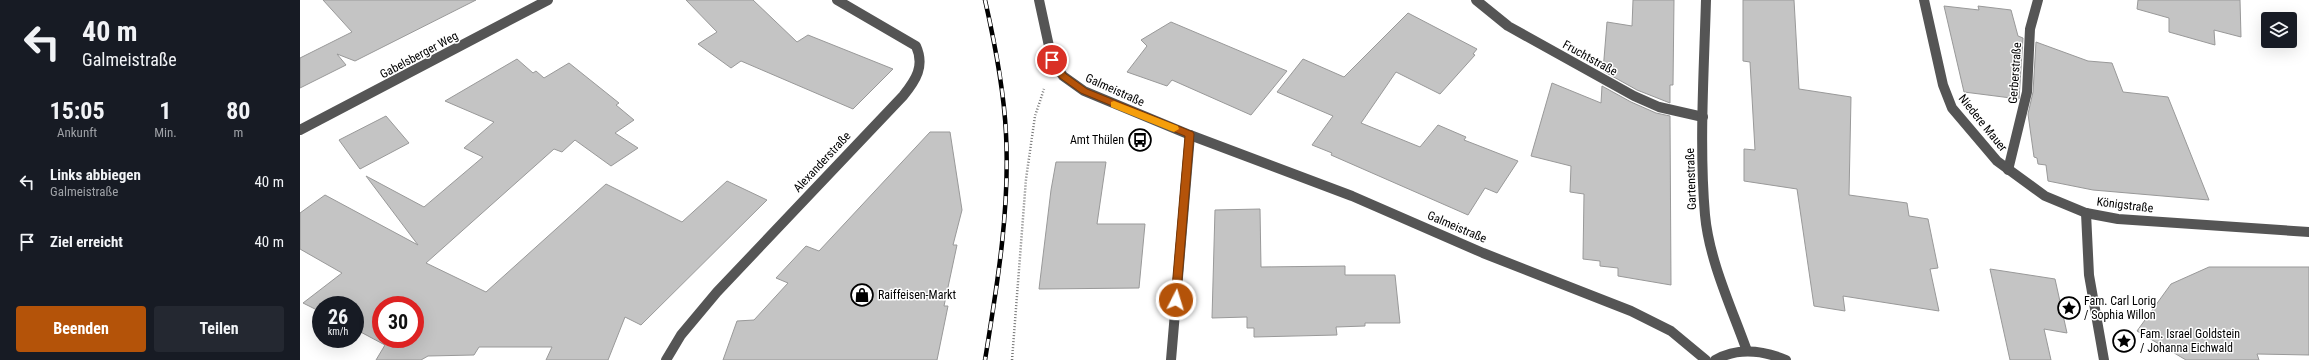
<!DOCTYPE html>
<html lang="de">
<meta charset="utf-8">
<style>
body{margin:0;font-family:"Roboto Condensed",sans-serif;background:#242831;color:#f1f3f6;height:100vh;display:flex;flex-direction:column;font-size:15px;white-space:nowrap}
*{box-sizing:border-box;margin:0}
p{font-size:13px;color:#9ea1a6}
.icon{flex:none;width:22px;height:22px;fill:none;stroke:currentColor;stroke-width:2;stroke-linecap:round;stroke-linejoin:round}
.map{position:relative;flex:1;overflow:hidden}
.sheet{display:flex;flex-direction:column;background:#171b24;width:300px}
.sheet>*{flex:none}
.top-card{background:#171b24;color:#f1f3f6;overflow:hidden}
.fabs{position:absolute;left:1961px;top:12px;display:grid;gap:8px}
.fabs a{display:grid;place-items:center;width:36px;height:36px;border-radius:4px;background:#171b24;box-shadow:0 4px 16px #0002;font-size:20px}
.speed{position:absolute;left:12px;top:296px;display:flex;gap:8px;font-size:20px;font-weight:700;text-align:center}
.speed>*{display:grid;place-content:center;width:52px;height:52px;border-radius:50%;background:#171b24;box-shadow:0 4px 16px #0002;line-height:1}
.speed small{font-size:10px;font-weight:400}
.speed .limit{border:6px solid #d22;background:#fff;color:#111}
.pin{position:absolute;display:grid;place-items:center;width:34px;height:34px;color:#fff;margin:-17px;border:2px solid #fff;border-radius:50%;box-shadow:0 1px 4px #0007}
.me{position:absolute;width:44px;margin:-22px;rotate:5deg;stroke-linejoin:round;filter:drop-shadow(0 0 3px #0008)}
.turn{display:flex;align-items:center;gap:14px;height:84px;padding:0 16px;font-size:18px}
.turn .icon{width:52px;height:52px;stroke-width:2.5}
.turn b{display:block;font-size:28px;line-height:34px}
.eta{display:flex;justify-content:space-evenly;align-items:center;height:68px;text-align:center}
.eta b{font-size:24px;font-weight:700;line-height:28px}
.button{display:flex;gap:8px;margin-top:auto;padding:8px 16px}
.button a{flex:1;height:46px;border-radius:4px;background:#b45309;color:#fff;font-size:16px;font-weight:700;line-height:46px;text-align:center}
.button a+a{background:#242831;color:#f1f3f6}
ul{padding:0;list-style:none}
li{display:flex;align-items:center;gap:12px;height:60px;padding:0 16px}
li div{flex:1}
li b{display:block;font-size:15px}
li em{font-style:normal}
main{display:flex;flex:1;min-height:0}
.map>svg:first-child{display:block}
.building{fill:#c4c4c4;stroke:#999;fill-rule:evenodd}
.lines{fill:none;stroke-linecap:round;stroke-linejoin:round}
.path{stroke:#777;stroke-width:2.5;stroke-dasharray:1 2;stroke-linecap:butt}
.minor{stroke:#555;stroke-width:10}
.rail-casing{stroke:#000;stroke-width:4.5}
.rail{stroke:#fff;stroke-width:3;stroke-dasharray:9;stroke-linecap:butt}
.route{fill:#b45309;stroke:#753606}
.slow{fill:#f59e0b}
.labels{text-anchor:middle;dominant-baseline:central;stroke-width:3;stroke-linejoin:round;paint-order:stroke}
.street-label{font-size:12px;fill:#000;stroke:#fff}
.poi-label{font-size:12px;fill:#000;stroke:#fff;text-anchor:start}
</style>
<main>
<section class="sheet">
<div class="top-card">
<div class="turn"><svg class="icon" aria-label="left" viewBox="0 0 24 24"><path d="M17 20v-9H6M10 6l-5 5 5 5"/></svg><div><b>40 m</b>Galmeistraße</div></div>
</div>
<div class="eta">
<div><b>15:05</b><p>Ankunft</p></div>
<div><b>1</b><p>Min.</p></div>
<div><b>80</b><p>m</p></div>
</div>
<ul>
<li><svg class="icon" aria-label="left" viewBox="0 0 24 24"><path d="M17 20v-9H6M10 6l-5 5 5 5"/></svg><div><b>Links abbiegen</b><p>Galmeistraße</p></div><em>40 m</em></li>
<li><svg class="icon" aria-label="arrive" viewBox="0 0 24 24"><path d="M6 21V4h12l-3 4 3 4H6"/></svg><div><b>Ziel erreicht</b></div><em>40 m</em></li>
</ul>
<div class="button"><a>Beenden</a><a>Teilen</a></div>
</section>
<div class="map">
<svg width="2009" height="360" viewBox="0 0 2009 360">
<rect width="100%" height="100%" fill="#fff"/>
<g class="building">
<polygon points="23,0 176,0 55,61 37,54 46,65 0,88 0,58 52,32"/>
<polygon points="386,0 453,0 497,42 508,35 593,69 553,109 441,61 431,68 398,44 417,32"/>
<polygon points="1333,0 1374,0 1373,85 1370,85 1370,103 1337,90 1303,71 1307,22 1332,26"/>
<polygon points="1443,0 1494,0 1499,89 1551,97 1549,195 1607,203 1609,216 1628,219 1638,268 1630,269 1639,311 1543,296 1545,311 1514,306 1497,189 1444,181 1444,149 1455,150 1450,62 1443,61"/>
<polygon points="1838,0 1940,0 1941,37 1914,30 1915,45 1869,32 1869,18 1837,9"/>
<polygon points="1644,6 1679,10 1678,6 1711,10 1718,36 1723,38 1719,99 1664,92"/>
<polygon points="1108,13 1177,49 1173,54 1175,55 1140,94 1096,72 1061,123 1120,147 1138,125 1166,137 1164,140 1218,161 1197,193 1185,188 1168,215 1031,155 1032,153 1012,145 1033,116 977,92 1003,59 1044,77"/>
<polygon points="871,22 987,71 951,115 872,80 867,86 827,72 847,46 841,40"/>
<polygon points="1736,42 1788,61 1812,63 1823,92 1868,97 1909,200 1793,190 1748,181 1746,165 1738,164 1737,158 1734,157 1728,114 1733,92"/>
<path d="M217,59L233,73L236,71L244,78L269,63L319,103L316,105L334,120L315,133L338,148L311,166L275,140L262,152L254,149L126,263L186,292L306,184L382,222L427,181L467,200L341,325L325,317L308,360H246L252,347H179L174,355L128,356L121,360H76L85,345L55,329V305H21V312L3,303L42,273L0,249V213L25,195L118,245L66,176L124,207L183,157L164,148L194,122L145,101ZM81,305H115V339H81Z"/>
<polygon points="1252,83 1301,103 1302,86 1331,102 1356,113 1370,116 1371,285 1318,276 1318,268 1300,266 1300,261 1283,259 1284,194 1270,192 1271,166 1231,156"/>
<polygon points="86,116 109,143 60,169 39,140"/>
<polygon points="630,132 650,132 662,210 653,245 657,245 644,306 648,306 637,360 423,360 437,321 454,320 488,283 476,278 506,246 519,251"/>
<polygon points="756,162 806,162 797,224 845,224 839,288 739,289 751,190"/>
<polygon points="960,209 961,267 1045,266 1045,275 1095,275 1100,323 1065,323 1065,326 1036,327 1037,335 954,337 954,328 947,328 947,317 912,318 915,210"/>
<polygon points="1909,267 2009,267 2009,355 1957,354 1959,360 1886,360 1837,331 1871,284"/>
<polygon points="1690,269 1755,279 1767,333 1744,329 1751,360 1710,360"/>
</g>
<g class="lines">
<polyline class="path" points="712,360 726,179 735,116 744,89"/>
<g class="minor">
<polyline points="739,0 752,60 763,76 784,91 890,135 1052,196 1183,253 1331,311 1371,331 1406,360"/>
<polyline points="1176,0 1208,26 1334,96 1359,107 1403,117"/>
<path d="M1406,0C1404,70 1399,146 1405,215C1409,260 1432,309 1447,351"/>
<polyline points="1624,0 1643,85 1652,108 1697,161 1745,196 1786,213 1818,219 2009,232"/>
<polyline points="0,130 248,0"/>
<polyline points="1708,170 1727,92 1730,29 1738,0"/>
<polyline points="1786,213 1789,275 1804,360"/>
<path d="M366,360L381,335L417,292L603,96C616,80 625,66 616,46L537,0"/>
<polyline points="871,360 890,135"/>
<path d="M1415,360C1438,347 1462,350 1486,360"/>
</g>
<g class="rail-casing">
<path id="rail" d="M685,0C695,44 704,89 706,134C710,210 697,286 685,360"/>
</g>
<use href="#rail" class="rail"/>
</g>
<polygon class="route" points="752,57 755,58 766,74 787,89 893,132 894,134 880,303 876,304 871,300 885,136 781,93 760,78 748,60"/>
<polygon class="slow" points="814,101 878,126 879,129 874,132 871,131 811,107 811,102"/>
<defs>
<g id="bus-ring" transform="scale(1.15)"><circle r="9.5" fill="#fff" stroke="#000" stroke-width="1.5"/><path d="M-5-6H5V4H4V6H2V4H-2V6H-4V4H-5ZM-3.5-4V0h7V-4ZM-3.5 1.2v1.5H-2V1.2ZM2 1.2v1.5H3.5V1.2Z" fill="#000"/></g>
<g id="shop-ring" transform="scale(1.15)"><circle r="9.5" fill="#fff" stroke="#000" stroke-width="1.5"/><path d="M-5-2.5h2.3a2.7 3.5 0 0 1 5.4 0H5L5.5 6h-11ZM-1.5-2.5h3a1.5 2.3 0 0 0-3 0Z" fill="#000"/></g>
<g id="sight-ring" transform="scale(1.15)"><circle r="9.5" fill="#fff" stroke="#000" stroke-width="1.5"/><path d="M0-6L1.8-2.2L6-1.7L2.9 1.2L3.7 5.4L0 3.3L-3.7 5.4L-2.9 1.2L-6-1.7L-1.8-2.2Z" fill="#000"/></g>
</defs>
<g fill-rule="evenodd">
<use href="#bus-ring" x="840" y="140"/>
<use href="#shop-ring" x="562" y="295"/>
<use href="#sight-ring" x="1769" y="308"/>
<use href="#sight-ring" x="1824" y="341"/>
</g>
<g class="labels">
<g class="street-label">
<text transform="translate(119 55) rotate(-28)">Gabelsberger Weg</text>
<text transform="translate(1290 58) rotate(29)">Fruchtstraße</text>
<text transform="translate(1715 73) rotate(-86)">Gerberstraße</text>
<text transform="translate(815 90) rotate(24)">Galmeistraße</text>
<text transform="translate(1683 123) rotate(51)">Niedere Mauer</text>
<text transform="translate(522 162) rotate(-47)">Alexanderstraße</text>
<text transform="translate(1391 179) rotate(-92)">Gartenstraße</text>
<text transform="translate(1825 205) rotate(7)">Königstraße</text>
<text transform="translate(1157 227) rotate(23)">Galmeistraße</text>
</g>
<g class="poi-label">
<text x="824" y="140" text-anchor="end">Amt Thülen</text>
<text x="578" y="295">Raiffeisen-Markt</text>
<text x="1784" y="301">Fam. Carl Lorig<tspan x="1784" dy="14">/ Sophia Willon</tspan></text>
<text x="1840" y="334">Fam. Israel Goldstein<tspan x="1840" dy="14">/ Johanna Eichwald</tspan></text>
</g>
</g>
</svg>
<div class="fabs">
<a><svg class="icon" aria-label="layers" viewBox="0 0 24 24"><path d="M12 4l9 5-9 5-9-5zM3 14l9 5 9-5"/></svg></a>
</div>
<div class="speed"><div>26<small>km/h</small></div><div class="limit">30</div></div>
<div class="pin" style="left:752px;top:60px;background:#d93025"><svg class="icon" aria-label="arrive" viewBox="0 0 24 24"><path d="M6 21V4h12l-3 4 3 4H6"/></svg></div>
<svg class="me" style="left:876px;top:300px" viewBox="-20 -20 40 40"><circle r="17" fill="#b45309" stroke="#fff" stroke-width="3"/><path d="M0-11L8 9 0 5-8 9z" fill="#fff"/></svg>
</div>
</main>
